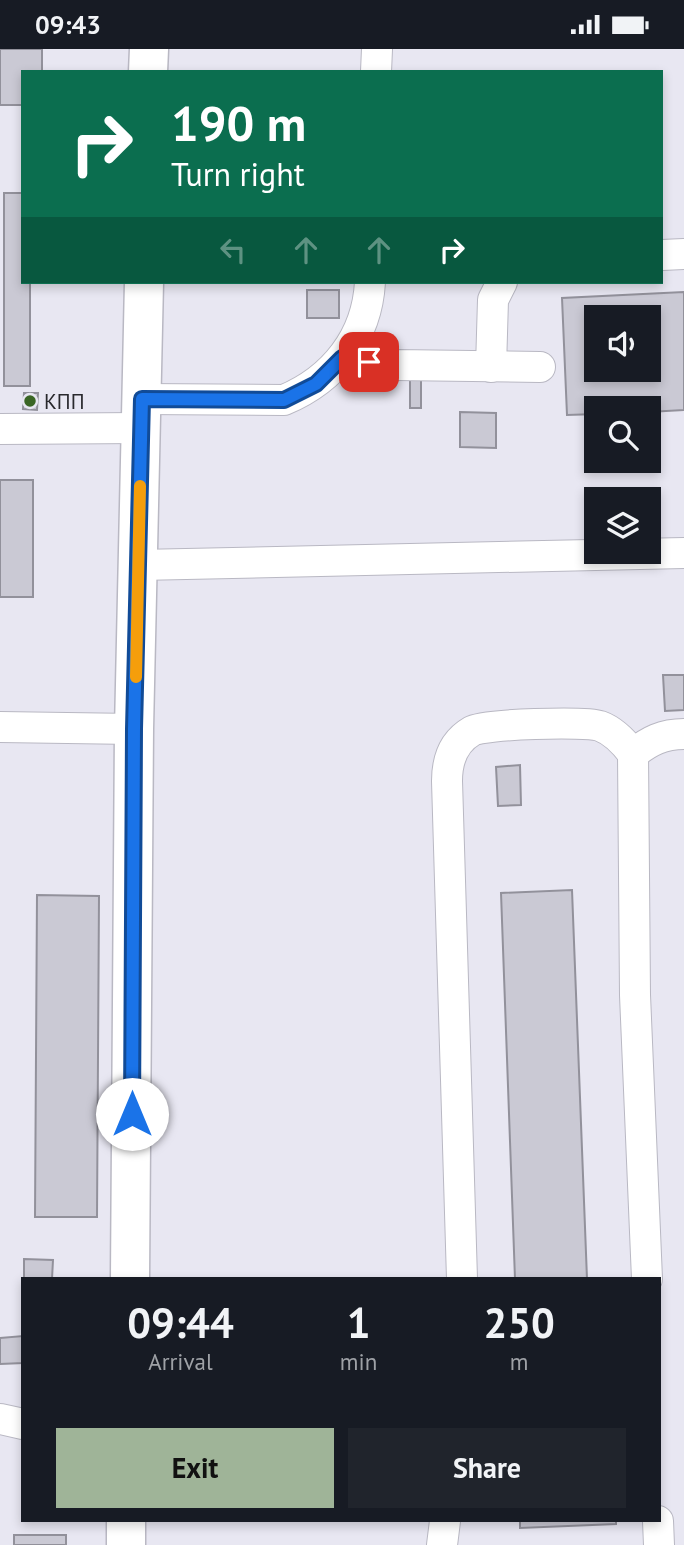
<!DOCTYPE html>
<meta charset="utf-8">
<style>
body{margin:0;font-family:"PT Sans",sans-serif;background:#20242c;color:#f1f3f6;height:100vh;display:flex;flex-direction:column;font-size:26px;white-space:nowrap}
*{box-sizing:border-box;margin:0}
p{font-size:23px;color:#9ea1a6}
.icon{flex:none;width:38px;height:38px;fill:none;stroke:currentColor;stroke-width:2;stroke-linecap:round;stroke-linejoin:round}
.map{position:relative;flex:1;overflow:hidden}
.side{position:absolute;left:21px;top:1228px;width:640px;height:245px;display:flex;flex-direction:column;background:#171b24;border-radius:0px;box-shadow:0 4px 10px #0003}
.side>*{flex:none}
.top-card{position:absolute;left:21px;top:21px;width:642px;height:214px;border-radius:0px;box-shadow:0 4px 10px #0003;background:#0b6e4f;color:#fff;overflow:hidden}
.buttons{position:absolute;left:584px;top:256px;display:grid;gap:14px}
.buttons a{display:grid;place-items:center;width:77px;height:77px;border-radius:0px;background:#171b24;box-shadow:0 4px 10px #0003;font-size:35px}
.pin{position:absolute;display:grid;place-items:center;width:60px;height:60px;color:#fff;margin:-30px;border-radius:14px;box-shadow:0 4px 10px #0006}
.me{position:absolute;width:77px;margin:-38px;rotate:0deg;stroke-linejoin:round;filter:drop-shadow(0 0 5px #0008)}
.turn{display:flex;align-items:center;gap:24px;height:147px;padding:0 35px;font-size:32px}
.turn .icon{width:91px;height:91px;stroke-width:2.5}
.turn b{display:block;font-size:49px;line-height:60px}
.lanes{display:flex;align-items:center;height:66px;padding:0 35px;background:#0003;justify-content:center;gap:35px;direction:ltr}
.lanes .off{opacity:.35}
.eta{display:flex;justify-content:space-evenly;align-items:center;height:119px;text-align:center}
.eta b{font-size:42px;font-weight:800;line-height:49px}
.button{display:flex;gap:14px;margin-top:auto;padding:14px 35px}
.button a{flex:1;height:80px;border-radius:0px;background:#9fb498;color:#111;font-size:28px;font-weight:800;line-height:80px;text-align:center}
.button a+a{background:#20242c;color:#f1f3f6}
.status{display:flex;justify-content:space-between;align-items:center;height:49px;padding:0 35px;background:#171b24;direction:ltr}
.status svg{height:19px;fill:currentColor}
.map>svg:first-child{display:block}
.building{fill:#cac9d4;stroke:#92919b;stroke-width:2;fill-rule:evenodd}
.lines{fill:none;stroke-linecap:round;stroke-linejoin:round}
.minor-casing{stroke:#b9b8c3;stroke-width:32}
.major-casing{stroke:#b9b8c3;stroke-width:41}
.minor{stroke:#fff;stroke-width:30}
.major{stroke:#fff;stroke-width:38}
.route-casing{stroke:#114b97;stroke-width:18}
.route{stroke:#1a73e8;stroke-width:12}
.slow{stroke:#f59e0b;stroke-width:12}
.poi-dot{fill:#3a6625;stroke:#e8e7f2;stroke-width:2.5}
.labels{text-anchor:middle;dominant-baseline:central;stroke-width:5;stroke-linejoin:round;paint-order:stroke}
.poi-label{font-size:21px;fill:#29292d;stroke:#e8e7f2;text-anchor:start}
</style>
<div class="status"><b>09:43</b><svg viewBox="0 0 49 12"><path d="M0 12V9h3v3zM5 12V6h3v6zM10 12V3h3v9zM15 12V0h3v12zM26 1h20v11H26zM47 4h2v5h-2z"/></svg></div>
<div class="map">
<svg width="684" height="1496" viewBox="0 0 684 1496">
<rect width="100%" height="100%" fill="#e8e7f2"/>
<g class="building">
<polygon points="0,0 42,0 42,23 23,23 23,56 0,56"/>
<polygon points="4,144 23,144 23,233 30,233 30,337 4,337"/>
<rect x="307" y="241" width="32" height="28"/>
<path d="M684,243V361L649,363V359H597V365L567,366L562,249ZM597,268H649V320H597Z"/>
<rect x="410" y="327" width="11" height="32"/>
<polygon points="24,344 38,344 37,361 23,360"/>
<polygon points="460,363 496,364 496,399 460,398"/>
<rect x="0" y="431" width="33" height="117"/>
<polygon points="663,626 684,626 684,661 665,662"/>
<polygon points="520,716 521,756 498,757 496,718"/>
<polygon points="572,841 587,1230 515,1230 501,844"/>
<polygon points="37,846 99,847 97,1168 35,1168"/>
<polygon points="24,1210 53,1211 52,1230 24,1230"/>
<polygon points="23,1287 23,1314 0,1315 0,1289"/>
<polygon points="520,1472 616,1472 616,1475 520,1479"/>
<rect x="14" y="1486" width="52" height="10"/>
</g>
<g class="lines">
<g class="minor-casing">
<g id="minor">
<polyline points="376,23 377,0"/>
<polyline points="662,206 684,205"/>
<polyline points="342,309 396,316 540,318"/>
<polyline points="491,318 493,251 502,233"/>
<path d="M142,350L284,351C334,330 367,288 370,233"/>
<polyline points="0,380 140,379"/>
<polyline points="139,516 684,504"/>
<polyline points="0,678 134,680"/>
<path d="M633,705C649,692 663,685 684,685"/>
<path d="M462,1230L447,732C447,712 453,693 472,682C483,675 586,672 600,677C614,682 624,693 633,705L635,946L647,1230"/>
<polyline points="0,1370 23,1375"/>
<polyline points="658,1472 659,1496"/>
<polyline points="442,1496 445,1472"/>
</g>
</g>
<g class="major-casing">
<g id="major">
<polyline points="148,23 149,0"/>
<polyline points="130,1230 134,680 144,233"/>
<polyline points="126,1496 126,1472"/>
</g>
</g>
<use href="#minor" class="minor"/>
<use href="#major" class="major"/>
</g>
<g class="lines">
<g class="route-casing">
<polyline id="route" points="132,1065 134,680 142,350 284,351 316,335 342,309 369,313"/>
</g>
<use href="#route" class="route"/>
<polyline class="slow" points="136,628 140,437"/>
</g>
<circle class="poi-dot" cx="30" cy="352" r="7"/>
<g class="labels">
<g class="poi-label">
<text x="44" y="352">КПП</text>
</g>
</g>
</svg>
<div class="buttons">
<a><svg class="icon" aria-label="sound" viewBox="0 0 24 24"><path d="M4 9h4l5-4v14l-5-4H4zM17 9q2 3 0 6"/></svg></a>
<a><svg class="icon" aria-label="search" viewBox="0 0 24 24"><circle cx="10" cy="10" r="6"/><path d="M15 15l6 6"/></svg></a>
<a><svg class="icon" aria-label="layers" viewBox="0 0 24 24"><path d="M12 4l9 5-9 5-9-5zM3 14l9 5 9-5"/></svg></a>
</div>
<div class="pin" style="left:369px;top:313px;background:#d93025"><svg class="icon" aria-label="arrive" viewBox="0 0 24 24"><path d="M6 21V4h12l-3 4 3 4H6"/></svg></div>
<svg class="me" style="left:132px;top:1065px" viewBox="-20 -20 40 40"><circle r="19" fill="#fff"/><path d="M0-13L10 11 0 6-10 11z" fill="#1a73e8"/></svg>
<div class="top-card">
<div class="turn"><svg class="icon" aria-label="right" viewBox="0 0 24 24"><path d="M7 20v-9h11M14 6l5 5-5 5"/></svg><div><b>190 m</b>Turn right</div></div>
<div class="lanes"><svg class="icon off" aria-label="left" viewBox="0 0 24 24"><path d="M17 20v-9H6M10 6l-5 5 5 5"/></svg><svg class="icon off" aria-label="ahead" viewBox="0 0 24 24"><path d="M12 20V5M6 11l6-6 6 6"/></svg><svg class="icon off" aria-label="ahead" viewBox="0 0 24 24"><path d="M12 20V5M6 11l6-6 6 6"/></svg><svg class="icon" aria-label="right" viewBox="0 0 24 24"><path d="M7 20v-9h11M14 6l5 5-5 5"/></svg></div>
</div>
<section class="side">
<div class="eta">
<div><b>09:44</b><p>Arrival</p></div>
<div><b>1</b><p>min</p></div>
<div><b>250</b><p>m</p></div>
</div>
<div class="button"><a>Exit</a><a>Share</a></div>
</section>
</div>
